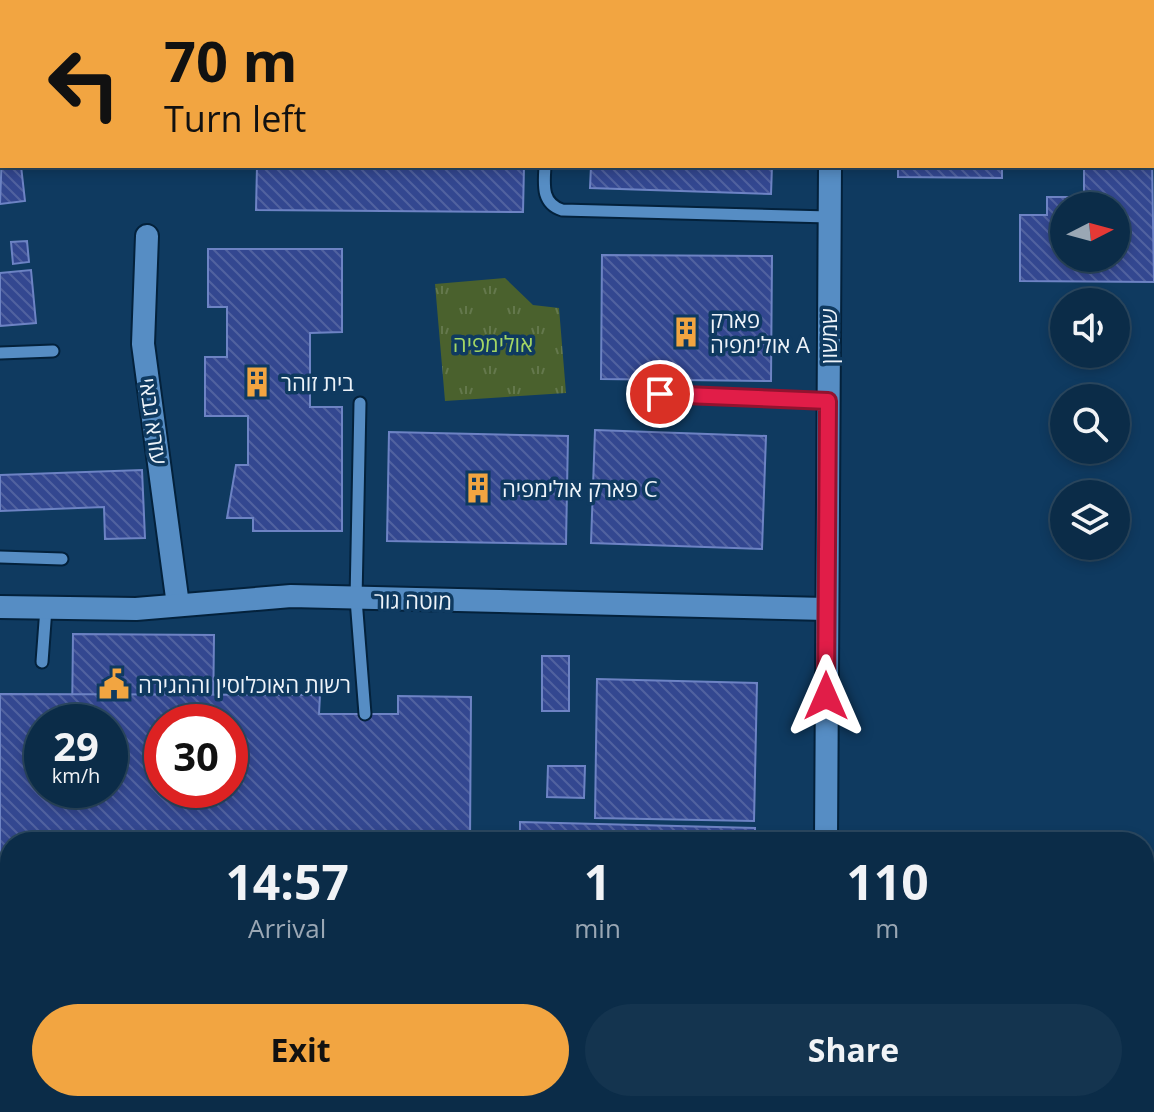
<!DOCTYPE html>
<meta charset="utf-8">
<style>
body{margin:0;font-family:"Open Sans",Heebo,sans-serif;background:#14344f;color:#f1f3f6;height:100vh;display:flex;flex-direction:column;font-size:30px;white-space:nowrap}
*{box-sizing:border-box;margin:0}
p{font-size:26px;color:#9aa7b4}
.icon{flex:none;width:44px;height:44px;fill:none;stroke:currentColor;stroke-width:2;stroke-linecap:round;stroke-linejoin:round}
.map{position:relative;flex:1;overflow:hidden}
.details{position:absolute;left:0px;top:832px;width:1154px;height:280px;display:flex;flex-direction:column;background:#0b2c48;border-radius:32px 32px 0 0;box-shadow:0 4px 12px #0003,0 0 0 2px #2b4860}
.details>*{flex:none}
.hud{position:absolute;left:0px;top:0px;width:1154px;height:168px;box-shadow:0 4px 12px #0003,0 0 0 2px #2b4860;background:#f2a541;color:#111;overflow:hidden}
.needle{width:52px;rotate:84deg}
.tools{position:absolute;left:1050px;top:192px;display:grid;gap:16px}
.tools a{display:grid;place-items:center;width:80px;height:80px;border-radius:50%;background:#0b2c48;box-shadow:0 4px 12px #0003,0 0 0 2px #2b4860;font-size:40px}
.speed{position:absolute;left:24px;top:704px;display:flex;gap:16px;font-size:40px;font-weight:700;text-align:center}
.speed>*{display:grid;place-content:center;width:104px;height:104px;border-radius:50%;background:#0b2c48;box-shadow:0 4px 12px #0003,0 0 0 2px #2b4860;line-height:1}
.speed small{font-size:20px;font-weight:400}
.speed .limit{border:12px solid #d22;background:#fff;color:#111}
.pin{position:absolute;display:grid;place-items:center;width:68px;height:68px;color:#fff;margin:-34px;border:4px solid #fff;border-radius:50%;box-shadow:0 2px 8px #0007}
.me{position:absolute;width:88px;margin:-44px;rotate:0deg;stroke-linejoin:round;filter:drop-shadow(0 0 6px #0008)}
.turn{display:flex;align-items:center;gap:28px;height:168px;padding:0 32px;font-size:36px}
.turn .icon{width:104px;height:104px;stroke-width:2.5}
.turn b{display:block;font-size:56px;line-height:68px}
.eta{display:flex;justify-content:space-evenly;align-items:center;height:136px;text-align:center}
.eta b{font-size:48px;font-weight:700;line-height:56px}
.primary-button{display:flex;gap:16px;margin-top:auto;padding:16px 32px}
.primary-button a{flex:1;height:92px;border-radius:48px;background:#f2a541;color:#111;font-size:32px;font-weight:700;line-height:92px;text-align:center}
.primary-button a+a{background:#14344f;color:#f1f3f6}
.map>svg:first-child{display:block}
.park{fill:url(#park-tufts)}
.building{fill:url(#building-back-hatch);stroke:#6d83c4;stroke-width:2;fill-rule:evenodd}
.lines{fill:none;stroke-linecap:round;stroke-linejoin:round}
.lane-casing{stroke:#03213b;stroke-width:15}
.street-casing{stroke:#03213b;stroke-width:26}
.lane{stroke:#568dc4;stroke-width:11}
.street{stroke:#568dc4;stroke-width:22}
.route-casing{stroke:#92132f;stroke-width:20}
.route{stroke:#e11d48;stroke-width:14}
.labels{text-anchor:middle;dominant-baseline:central;stroke-width:7;stroke-linejoin:round;paint-order:stroke}
.poi-label{font-size:22px;fill:#edf3f9;stroke:#0f3a60;text-anchor:start}
.street-label{font-size:22px;fill:#edf3f9;stroke:#0f3a60}
.park-label{font-size:22px;fill:#a3d564;stroke:#0f3a60}
</style>
<div class="map">
<svg width="1154" height="1112" viewBox="0 0 1154 1112">
<defs>
<pattern id="park-tufts" width="24" height="20" patternUnits="userSpaceOnUse" patternTransform="scale(2)"><rect width="24" height="20" fill="#4a612d"/><path d="M3 7l-1-3M5 7V3M7 7l1-3M15 17l-1-3M17 17v-4M19 17l1-3" fill="none" stroke="#64784c"/></pattern>
<pattern id="building-back-hatch" width="6" height="6" patternUnits="userSpaceOnUse" patternTransform="scale(2)"><rect width="6" height="6" fill="#334790"/><path d="M-1 5l2 2M0 0l6 6M5-1l2 2" fill="none" stroke="#5162a0"/></pattern>
</defs>
<rect width="100%" height="100%" fill="#0f3a60"/>
<polygon class="park" points="505,278 533,305 559,308 566,393 445,401 435,284"/>
<g class="building">
<polygon points="258,0 372,0 258,2"/>
<polygon points="518,0 750,0 518,2"/>
<polygon points="1094,0 1154,0 1154,86 1152,2"/>
<polygon points="2,151 2,166 21,166 25,201 0,204"/>
<path d="M1152,159L1154,282L1020,281V215H1047V197H1084V166H1152ZM1064,206H1116V258H1064Z"/>
<polygon points="257,166 524,166 523,212 256,210"/>
<polygon points="591,166 772,166 771,194 590,188"/>
<polygon points="898,166 1002,166 1002,178 898,177"/>
<polygon points="27,241 29,262 13,264 11,242"/>
<polygon points="208,249 342,249 342,332 310,333 310,407 342,407 342,531 253,531 253,518 227,518 236,465 248,465 248,416 205,416 205,357 227,357 227,307 208,307"/>
<polygon points="602,255 772,256 771,381 601,379"/>
<polygon points="31,270 36,323 0,326 0,273"/>
<polygon points="595,430 766,436 762,549 591,543"/>
<polygon points="389,432 568,436 566,544 387,541"/>
<polygon points="142,470 145,538 105,539 104,507 0,511 0,475"/>
<polygon points="73,634 214,635 213,722 162,722 162,734 110,733 110,722 72,722"/>
<rect x="542" y="656" width="27" height="55"/>
<polygon points="597,679 757,683 754,821 595,818"/>
<path d="M0,694L320,695L319,714H398V696L471,697L470,842H10V884H0ZM42,722H110V790H42ZM162,722H230V790H162Z"/>
<polygon points="548,766 585,766 584,798 547,797"/>
<polygon points="520,822 755,828 755,842 520,842"/>
<polygon points="0,884 10,884 10,1102 440,1102 440,1112 0,1112"/>
<polygon points="1144,1063 1154,1064 1154,1112 1092,1112 1092,1102 1144,1102"/>
<polygon points="511,1102 712,1102 712,1112 510,1112"/>
<polygon points="538,1102 713,1102 713,1112 541,1112"/>
<rect x="563" y="1102" width="191" height="10"/>
<polygon points="932,1102 1024,1102 1025,1112 932,1112"/>
</g>
<g class="lines">
<g class="lane-casing">
<g id="lane">
<path d="M545,166C544,184 541,203 562,210L829,217"/>
<polyline points="0,353 53,351"/>
<polyline points="660,394 828,401"/>
<polyline points="360,403 356,599 365,714"/>
<polyline points="0,557 62,559"/>
<polyline points="42,662 46,608"/>
<polyline points="1144,909 1154,907"/>
<polyline points="1144,1040 1154,1039"/>
</g>
</g>
<g class="street-casing">
<g id="street">
<polyline points="831,2 831,0"/>
<polyline points="147,236 143,344 178,605"/>
<polyline points="0,607 136,609 291,596 826,609"/>
<polyline points="826,842 830,166"/>
<polyline points="826,1102 826,1112"/>
</g>
</g>
<use href="#lane" class="lane"/>
<use href="#street" class="street"/>
</g>
<g class="lines">
<g class="route-casing">
<polyline id="route" points="660,394 828,401 826,696"/>
</g>
<use href="#route" class="route"/>
</g>
<defs>
<g id="building-bare" transform="scale(2.4)"><path d="M-4-6H4V6H1V3H-1V6H-4ZM-2.5-4.3h1.7v1.8h-1.7ZM.8-4.3h1.7v1.8H.8ZM-2.5-1h1.7V.8h-1.7ZM.8-1h1.7V.8H.8Z" fill="#f2a541" stroke="#0f3a60" stroke-width="2.5" paint-order="stroke"/></g>
<g id="civic-bare" transform="scale(2.4)"><path d="M-.6-6.5H3V-4.5H.6V-3L4-1V1h2V6H-6V1h2V-1L-.6-3ZM-1.2 2.5V6h2.4V2.5Z" fill="#f2a541" stroke="#0f3a60" stroke-width="2.5" paint-order="stroke"/></g>
</defs>
<g fill-rule="evenodd">
<use href="#building-bare" x="686" y="332"/>
<use href="#building-bare" x="257" y="382"/>
<use href="#building-bare" x="478" y="488"/>
<use href="#civic-bare" x="114" y="684"/>
</g>
<g class="labels">
<g class="poi-label">
<text x="710" y="319">פארק<tspan x="710" dy="25">אולימפיה A</tspan></text>
<text x="281" y="382">בית זוהר</text>
<text x="502" y="488">פארק אולימפיה C</text>
<text x="138" y="684">רשות האוכלוסין וההגירה</text>
</g>
<g class="street-label">
<text transform="translate(828 336) rotate(-90)">שמשון</text>
<text transform="translate(154 421) rotate(82)">עזרא גבאי</text>
<text transform="translate(413 600) rotate(1)">מוטה גור</text>
</g>
<g class="park-label">
<text x="493" y="343">אולימפיה</text>
</g>
</g>
</svg>
<div class="tools">
<a><svg class="needle" viewBox="-14 -14 28 28"><path d="M0-13l5 13h-10z" fill="#e53935"/><path d="M0 13l5-13h-10z" fill="#9aa7b4"/></svg></a>
<a><svg class="icon" aria-label="sound" viewBox="0 0 24 24"><path d="M4 9h4l5-4v14l-5-4H4zM17 9q2 3 0 6"/></svg></a>
<a><svg class="icon" aria-label="search" viewBox="0 0 24 24"><circle cx="10" cy="10" r="6"/><path d="M15 15l6 6"/></svg></a>
<a><svg class="icon" aria-label="layers" viewBox="0 0 24 24"><path d="M12 4l9 5-9 5-9-5zM3 14l9 5 9-5"/></svg></a>
</div>
<div class="speed"><div>29<small>km/h</small></div><div class="limit">30</div></div>
<div class="pin" style="left:660px;top:394px;background:#d93025"><svg class="icon" aria-label="arrive" viewBox="0 0 24 24"><path d="M6 21V4h12l-3 4 3 4H6"/></svg></div>
<svg class="me" style="left:826px;top:696px" viewBox="-20 -20 40 40"><path d="M0-17L14 15 0 8-14 15z" fill="#e11d48" stroke="#fff" stroke-width="4"/></svg>
<div class="hud">
<div class="turn"><svg class="icon" aria-label="left" viewBox="0 0 24 24"><path d="M17 20v-9H6M10 6l-5 5 5 5"/></svg><div><b>70 m</b>Turn left</div></div>
</div>
<section class="details">
<div class="eta">
<div><b>14:57</b><p>Arrival</p></div>
<div><b>1</b><p>min</p></div>
<div><b>110</b><p>m</p></div>
</div>
<div class="primary-button"><a>Exit</a><a>Share</a></div>
</section>
</div>
